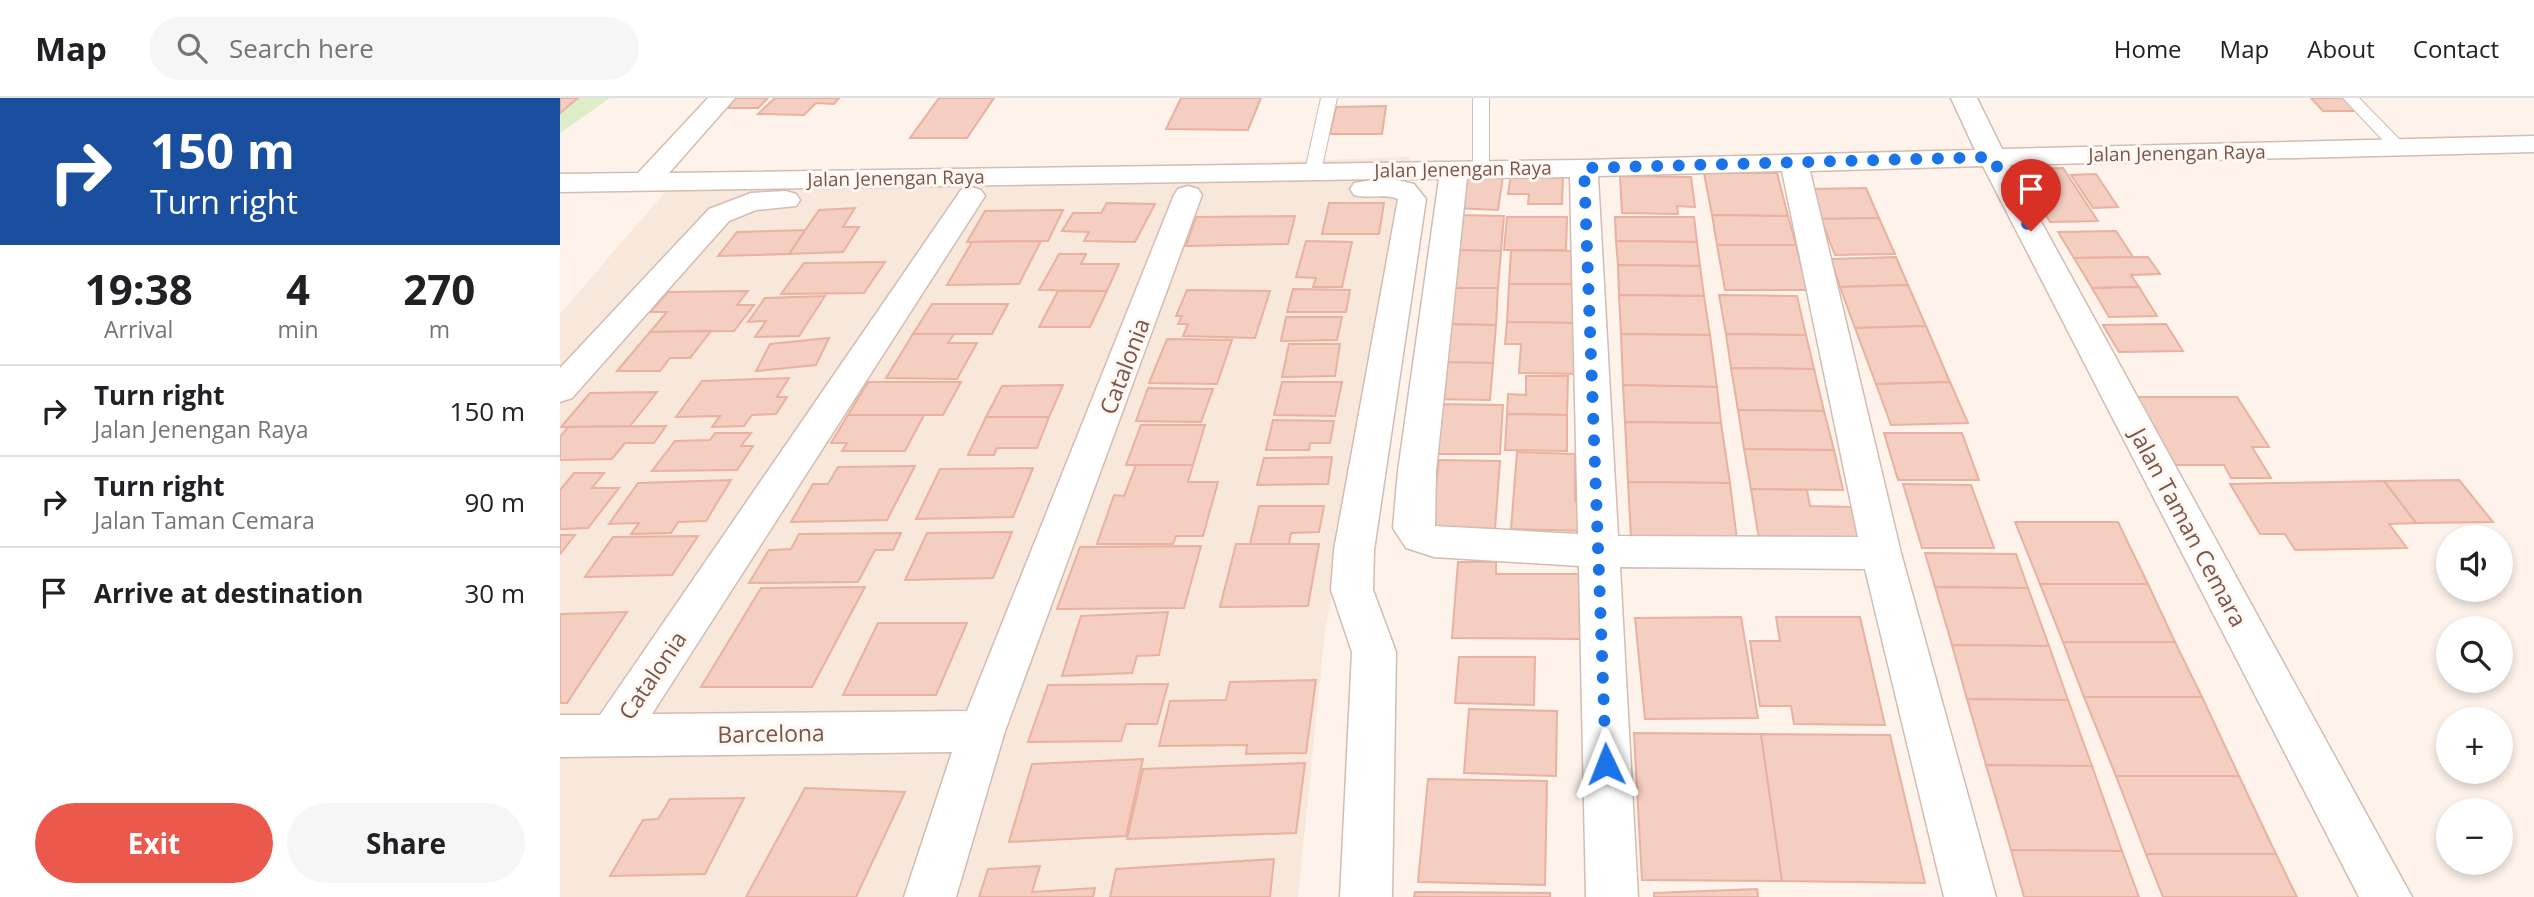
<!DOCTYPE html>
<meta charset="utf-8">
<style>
body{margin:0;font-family:"Open Sans",sans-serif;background:#f6f6f6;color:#202124;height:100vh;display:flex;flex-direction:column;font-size:26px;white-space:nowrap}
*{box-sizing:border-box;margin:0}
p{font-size:23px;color:#757577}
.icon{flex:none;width:38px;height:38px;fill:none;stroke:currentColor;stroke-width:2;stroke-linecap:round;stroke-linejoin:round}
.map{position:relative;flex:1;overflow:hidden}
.panel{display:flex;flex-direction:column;background:#fff;width:560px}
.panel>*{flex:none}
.top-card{background:#1a4fa0;color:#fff;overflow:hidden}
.fabs{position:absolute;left:1876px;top:427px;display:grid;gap:14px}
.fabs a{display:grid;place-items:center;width:77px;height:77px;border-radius:50%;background:#fff;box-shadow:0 4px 10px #0003;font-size:35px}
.pin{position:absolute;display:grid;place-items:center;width:60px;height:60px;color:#fff;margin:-72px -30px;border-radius:50% 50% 50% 0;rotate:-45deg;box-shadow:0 0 7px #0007}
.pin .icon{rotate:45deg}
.me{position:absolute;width:77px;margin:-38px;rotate:358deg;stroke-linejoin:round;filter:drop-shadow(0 0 5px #0008)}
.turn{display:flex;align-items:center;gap:24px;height:147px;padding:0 35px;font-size:32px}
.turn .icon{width:91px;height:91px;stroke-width:2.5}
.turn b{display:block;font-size:49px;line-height:60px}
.eta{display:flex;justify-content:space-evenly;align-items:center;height:119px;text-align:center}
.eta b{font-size:42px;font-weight:700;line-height:49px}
.cta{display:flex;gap:14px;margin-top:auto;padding:14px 35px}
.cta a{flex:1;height:80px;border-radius:42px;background:#eb584c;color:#fff;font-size:28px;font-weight:700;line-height:80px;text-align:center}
.cta a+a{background:#f6f6f6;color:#202124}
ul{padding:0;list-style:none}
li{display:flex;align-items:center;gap:21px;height:91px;padding:0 35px;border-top:2px solid #e0e0e0}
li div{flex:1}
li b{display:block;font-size:26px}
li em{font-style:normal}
header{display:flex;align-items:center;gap:42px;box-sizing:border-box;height:98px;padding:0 35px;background:#fff;border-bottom:2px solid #e0e0e0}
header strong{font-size:33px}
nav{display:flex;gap:38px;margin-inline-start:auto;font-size:24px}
.search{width:490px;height:63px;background:#f6f6f6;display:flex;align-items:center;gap:18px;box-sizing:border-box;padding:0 24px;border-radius:38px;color:#757577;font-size:26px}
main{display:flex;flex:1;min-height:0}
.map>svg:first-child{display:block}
.residential{fill:#f8e7db}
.green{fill:#dcedc7}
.building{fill:#f4cec1;stroke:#e8b1a0;stroke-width:2}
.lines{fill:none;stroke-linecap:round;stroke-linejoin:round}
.service-casing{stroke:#d3bcb1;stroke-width:2}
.minor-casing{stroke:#d3bcb1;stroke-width:3}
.service{fill:#fff;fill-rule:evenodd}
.minor{fill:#fff;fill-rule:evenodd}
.route{stroke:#1a73e8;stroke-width:12;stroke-dasharray:0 21.6}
.labels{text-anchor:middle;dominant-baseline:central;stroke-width:6;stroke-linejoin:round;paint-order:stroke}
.far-street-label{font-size:19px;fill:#7a554b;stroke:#fff8f2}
.street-label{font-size:23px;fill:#7a554b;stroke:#fff8f2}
</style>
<header>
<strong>Map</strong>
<div class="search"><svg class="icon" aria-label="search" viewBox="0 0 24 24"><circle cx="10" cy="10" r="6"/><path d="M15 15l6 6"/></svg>Search here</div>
<nav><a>Home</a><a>Map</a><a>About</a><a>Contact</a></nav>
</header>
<main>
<section class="panel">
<div class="top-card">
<div class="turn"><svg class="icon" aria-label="right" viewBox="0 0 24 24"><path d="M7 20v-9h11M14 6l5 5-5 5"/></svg><div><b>150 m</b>Turn right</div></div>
</div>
<div class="eta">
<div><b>19:38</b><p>Arrival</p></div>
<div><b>4</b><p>min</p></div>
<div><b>270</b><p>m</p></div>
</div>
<ul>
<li><svg class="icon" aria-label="right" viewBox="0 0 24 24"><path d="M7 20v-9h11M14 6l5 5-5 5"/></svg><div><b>Turn right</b><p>Jalan Jenengan Raya</p></div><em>150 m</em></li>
<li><svg class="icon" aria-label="right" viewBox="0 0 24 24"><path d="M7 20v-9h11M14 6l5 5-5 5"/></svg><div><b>Turn right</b><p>Jalan Taman Cemara</p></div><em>90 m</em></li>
<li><svg class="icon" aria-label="arrive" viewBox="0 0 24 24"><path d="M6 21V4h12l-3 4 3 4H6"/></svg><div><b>Arrive at destination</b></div><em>30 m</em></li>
</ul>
<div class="cta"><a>Exit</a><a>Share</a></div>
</section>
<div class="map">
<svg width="1974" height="799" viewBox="0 0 1974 799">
<rect width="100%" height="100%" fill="#fdf3eb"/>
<polygon class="residential" points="850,59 765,534 738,799 0,799 0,216 113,85"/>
<polygon class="green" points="0,0 50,0 0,35"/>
<g class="building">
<polygon points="0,0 18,0 0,15"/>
<polygon points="175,0 208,0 198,10 165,10"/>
<polygon points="215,0 279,0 274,6 256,5 244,17 198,16"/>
<polygon points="379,0 434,0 407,40 350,40"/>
<polygon points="621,0 701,0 688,32 606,31"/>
<polygon points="1751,0 1786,0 1799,13 1763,13"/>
<polygon points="826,8 822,36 770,36 776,9"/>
<polygon points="1503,70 1538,123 1490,124 1458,71"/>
<polygon points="1144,75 1217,75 1228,118 1152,117"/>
<polygon points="900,76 943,78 938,112 893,110"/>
<polygon points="1536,76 1558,109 1533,110 1511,77"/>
<polygon points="951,77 1003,78 1002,106 968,106 969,96 948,96"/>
<polygon points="1060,78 1131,79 1135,109 1117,108 1118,116 1062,115"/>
<polygon points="1306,90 1319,120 1261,121 1250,91"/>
<polygon points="547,105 595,106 575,144 524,143 529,134 502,133 513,115 541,115"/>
<polygon points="769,105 824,105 819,136 762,136"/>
<polygon points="295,110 283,129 299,129 283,154 229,156 259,112"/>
<polygon points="503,112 488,143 407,144 425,113"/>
<polygon points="898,117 944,118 941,153 893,152"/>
<polygon points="1152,117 1228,118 1236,147 1157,147"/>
<polygon points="735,118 728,146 626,148 636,119"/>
<polygon points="947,119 1007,119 1006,152 944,152"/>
<polygon points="1055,119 1134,119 1137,144 1056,143"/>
<polygon points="1319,120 1335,156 1275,157 1261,121"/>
<polygon points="245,132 229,156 158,158 177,134"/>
<polygon points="1556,133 1573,159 1514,160 1498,134"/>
<polygon points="481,143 459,186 387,187 412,144"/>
<polygon points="746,143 792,144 782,189 753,189 756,180 736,179"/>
<polygon points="1056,143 1137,144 1140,168 1058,167"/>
<polygon points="1157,147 1236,147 1247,192 1165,192"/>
<polygon points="887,152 941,153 938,190 882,190"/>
<polygon points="951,152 1019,153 1019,186 949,186"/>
<polygon points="499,156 526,156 521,166 559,166 547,193 479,192"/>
<polygon points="1336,159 1348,187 1280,189 1271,161"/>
<polygon points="1588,159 1600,176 1571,177 1579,189 1532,190 1514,160"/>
<polygon points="325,164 304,195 221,196 244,165"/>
<polygon points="1058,167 1140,168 1144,198 1059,197"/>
<polygon points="949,186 1019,186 1019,225 947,224"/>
<polygon points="1348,187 1366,228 1295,230 1280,189"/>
<polygon points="1579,189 1597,218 1549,219 1532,190"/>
<polygon points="882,190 938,190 936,227 877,226"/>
<polygon points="733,191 790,192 786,214 727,214"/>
<polygon points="627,192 710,193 695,240 623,238 628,226 618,226 622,218 616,218"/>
<polygon points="188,193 177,207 194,207 174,233 90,234 107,214 90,214 108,194"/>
<polygon points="498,193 547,193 530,229 479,229"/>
<polygon points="1059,197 1144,198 1150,237 1061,236"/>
<polygon points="1159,197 1237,198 1246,237 1166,236"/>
<polygon points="265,198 239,238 195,239 206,223 188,224 205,200"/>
<polygon points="372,206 448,206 432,236 353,236"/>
<polygon points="726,219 782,219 777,242 721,243"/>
<polygon points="947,224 1019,225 1020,276 959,275 961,246 945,246"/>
<polygon points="877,226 936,227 933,265 873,264"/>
<polygon points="1606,226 1623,253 1559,254 1543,227"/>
<polygon points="1366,228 1390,284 1316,286 1295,230"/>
<polygon points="151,233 130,260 110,260 100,273 57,273 90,234"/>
<polygon points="353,236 394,236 388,245 417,245 397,281 326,280"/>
<polygon points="1061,236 1150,237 1157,289 1063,287"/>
<polygon points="1166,236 1246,237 1254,271 1171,270"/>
<polygon points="269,240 256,267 196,273 210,246"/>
<polygon points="607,241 672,242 657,286 589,285"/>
<polygon points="729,246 780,246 775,278 722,279"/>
<polygon points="873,264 933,265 930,302 867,301"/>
<polygon points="1171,270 1254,271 1264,313 1178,312"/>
<polygon points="966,278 1008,278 1007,317 947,316 948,296 966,297"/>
<polygon points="229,280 217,299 227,299 216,316 192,317 184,328 152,329 160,318 116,319 142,283"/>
<polygon points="308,284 401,284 383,317 288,317"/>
<polygon points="722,284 782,284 775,318 714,317"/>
<polygon points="1390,284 1408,325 1331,327 1316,286"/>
<polygon points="503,287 489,319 426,319 442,288"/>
<polygon points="1063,287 1157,289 1161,325 1065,324"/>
<polygon points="588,290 653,291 641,324 576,323"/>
<polygon points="97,294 70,328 1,329 30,295"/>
<polygon points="1570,299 1677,299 1709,349 1692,349 1711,380 1671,380 1664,367 1606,367"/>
<polygon points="876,306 943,307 940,356 870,356"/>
<polygon points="1178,312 1264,313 1274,352 1184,351"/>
<polygon points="947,316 1007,317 1007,353 945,352"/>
<polygon points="288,317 364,317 345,353 282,353 287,345 271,345"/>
<polygon points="426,319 489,319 477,350 437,350 434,357 408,357"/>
<polygon points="713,322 774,323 770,345 750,345 749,352 706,352"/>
<polygon points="1065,324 1161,325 1170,385 1068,384"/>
<polygon points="581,327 645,327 633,367 566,367"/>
<polygon points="106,328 94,345 65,345 52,361 0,362 0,339 8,329"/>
<polygon points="155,335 191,335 181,348 193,348 177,372 92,373 115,343 150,342"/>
<polygon points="1324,335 1402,335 1419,382 1338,382"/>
<polygon points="1184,351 1274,352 1283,392 1191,391"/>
<polygon points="957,354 1015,356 1015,403 1026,404 1026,433 951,431"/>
<polygon points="772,359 768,386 697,387 704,360"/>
<polygon points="879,362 940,363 935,431 871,430"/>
<polygon points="576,367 633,367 628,384 658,384 643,438 616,438 613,446 537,446 554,397 564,398"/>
<polygon points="355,368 327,422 231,424 253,386 268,386 278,369"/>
<polygon points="473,370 453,419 356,421 380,371"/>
<polygon points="14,375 44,375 32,390 59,390 28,430 0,431 0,392"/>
<polygon points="171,382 146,423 118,424 111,435 71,436 79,425 49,426 78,385"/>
<polygon points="1899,382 1933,424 1856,425 1824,383"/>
<polygon points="1824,383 1856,425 1829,426 1847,450 1735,452 1725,436 1700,436 1670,386"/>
<polygon points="1068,384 1170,385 1177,442 1071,440"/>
<polygon points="1343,386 1411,387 1434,450 1362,450"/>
<polygon points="1191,391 1247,392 1250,408 1291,409 1299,442 1199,441"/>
<polygon points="699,408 764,408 759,434 731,435 729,446 690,446"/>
<polygon points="1455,424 1558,424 1588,486 1480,486"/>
<polygon points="452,434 433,480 345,482 367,435"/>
<polygon points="341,435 333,452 315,452 298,484 189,485 209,452 231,451 239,436"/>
<polygon points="0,437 15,437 0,456"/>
<polygon points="138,438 112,477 25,479 53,439"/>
<polygon points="676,446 759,446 748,508 660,509"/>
<polygon points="641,448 624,510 497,511 520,449"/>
<polygon points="1365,455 1456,456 1468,490 1375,489"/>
<polygon points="898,464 936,464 936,476 1019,476 1020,541 892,540"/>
<polygon points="1480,486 1588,486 1615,544 1503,544"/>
<polygon points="305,489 252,589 141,589 201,490"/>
<polygon points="1375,489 1468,490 1489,548 1392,547"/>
<polygon points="67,514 7,605 0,605 0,516"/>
<polygon points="608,514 599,557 577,558 572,575 502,578 521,518"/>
<polygon points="1181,519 1198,620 1085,621 1075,520"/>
<polygon points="1216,519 1300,519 1325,627 1234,626 1231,608 1200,608 1190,543 1220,543"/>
<polygon points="318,525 407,525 376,597 283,597"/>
<polygon points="1503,544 1615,544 1642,599 1524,599"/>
<polygon points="1392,547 1489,548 1508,602 1407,601"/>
<polygon points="899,559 975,559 974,607 895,605"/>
<polygon points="756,582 746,655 686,656 687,647 599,648 610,603 666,602 670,584"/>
<polygon points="608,586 597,626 566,626 561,643 468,644 488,587"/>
<polygon points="1524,599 1642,599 1679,678 1556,678"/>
<polygon points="1407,601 1508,602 1532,668 1426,667"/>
<polygon points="909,611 997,613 996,678 904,675"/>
<polygon points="1074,635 1201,636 1222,783 1082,782"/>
<polygon points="1201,636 1330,637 1365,785 1222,783"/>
<polygon points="583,661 566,738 449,744 472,666"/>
<polygon points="745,665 736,735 567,741 583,671"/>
<polygon points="1426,667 1532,668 1562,753 1451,752"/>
<polygon points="1556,678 1679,678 1716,756 1586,756"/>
<polygon points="868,681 987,683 985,787 858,784"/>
<polygon points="245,690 345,694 296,799 186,799"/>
<polygon points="184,700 145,776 50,778 83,722 98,721 110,701"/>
<polygon points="1451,752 1562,753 1579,799 1464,799"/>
<polygon points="1586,756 1716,756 1737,799 1603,799"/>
<polygon points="714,761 710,799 550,799 556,771"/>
<polygon points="480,768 472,794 535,790 533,799 419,799 428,771"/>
<polygon points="1197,791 1198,799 1094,799 1094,795"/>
<polygon points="855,794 990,795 990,799 854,799"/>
</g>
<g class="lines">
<g class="service-casing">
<g id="service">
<polygon points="761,0 777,0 761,73 753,78 745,73"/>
<polygon points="913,0 929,0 929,71 921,76 913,71"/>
<polygon points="1783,0 1799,0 1845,47 1845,53 1833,53"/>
</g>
</g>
<g class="minor-casing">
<g id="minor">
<path d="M148,0H175L109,75L1024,62L1415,52L1391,0H1417L1442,51L1974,38V54L1450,67L1852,799H1799L1423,68L1250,73L1341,455L1436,799H1384L1305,471L1060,469L1078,799H1026L1019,468L874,459L846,450L833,430L838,373L879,81H832L854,86L866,101L814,452L813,492L836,554L832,799H780L792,554L771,492L774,452L838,101C825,95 808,101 794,97L790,91L794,85L820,81L0,94V76L78,75ZM1222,73L1298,439L1058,438L1038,78ZM1010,79L1018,436L875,428L876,373L907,80Z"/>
<polygon points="628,88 638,91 642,97 445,633 396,799 344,799 392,654 0,659 0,617 40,617 401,92 411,89 421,92 425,98 92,616 407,613 614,97 618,91"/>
<polygon points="226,93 236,96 240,102 236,108 196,112 169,123 12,300 0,304 0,270 149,111 191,95"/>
</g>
</g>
<use href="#service" class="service"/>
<use href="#minor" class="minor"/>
</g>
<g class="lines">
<polyline class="route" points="1046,666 1024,70 1432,59 1471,133"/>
</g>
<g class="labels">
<g class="far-street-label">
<text transform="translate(1617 55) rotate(-1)">Jalan Jenengan Raya</text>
<text transform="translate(903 71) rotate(-1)">Jalan Jenengan Raya</text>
<text transform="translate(336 80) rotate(-1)">Jalan Jenengan Raya</text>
</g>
<g class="street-label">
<text transform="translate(564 268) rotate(-69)">Catalonia</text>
<text transform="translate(1629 429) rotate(62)">Jalan Taman Cemara</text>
<text transform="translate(92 577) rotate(-56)">Catalonia</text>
<text transform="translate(211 635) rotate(-1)">Barcelona</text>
</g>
</g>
</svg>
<div class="fabs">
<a><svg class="icon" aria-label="sound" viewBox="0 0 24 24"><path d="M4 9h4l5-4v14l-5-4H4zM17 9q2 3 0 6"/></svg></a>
<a><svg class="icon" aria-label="search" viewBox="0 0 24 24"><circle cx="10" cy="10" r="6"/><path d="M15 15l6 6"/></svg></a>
<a>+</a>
<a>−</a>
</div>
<div class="pin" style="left:1471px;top:133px;background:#d93025"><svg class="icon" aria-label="arrive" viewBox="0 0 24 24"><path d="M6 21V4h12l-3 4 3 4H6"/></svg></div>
<svg class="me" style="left:1046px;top:666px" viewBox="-20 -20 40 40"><path d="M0-17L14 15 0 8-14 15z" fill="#1a73e8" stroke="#fff" stroke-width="4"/></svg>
</div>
</main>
